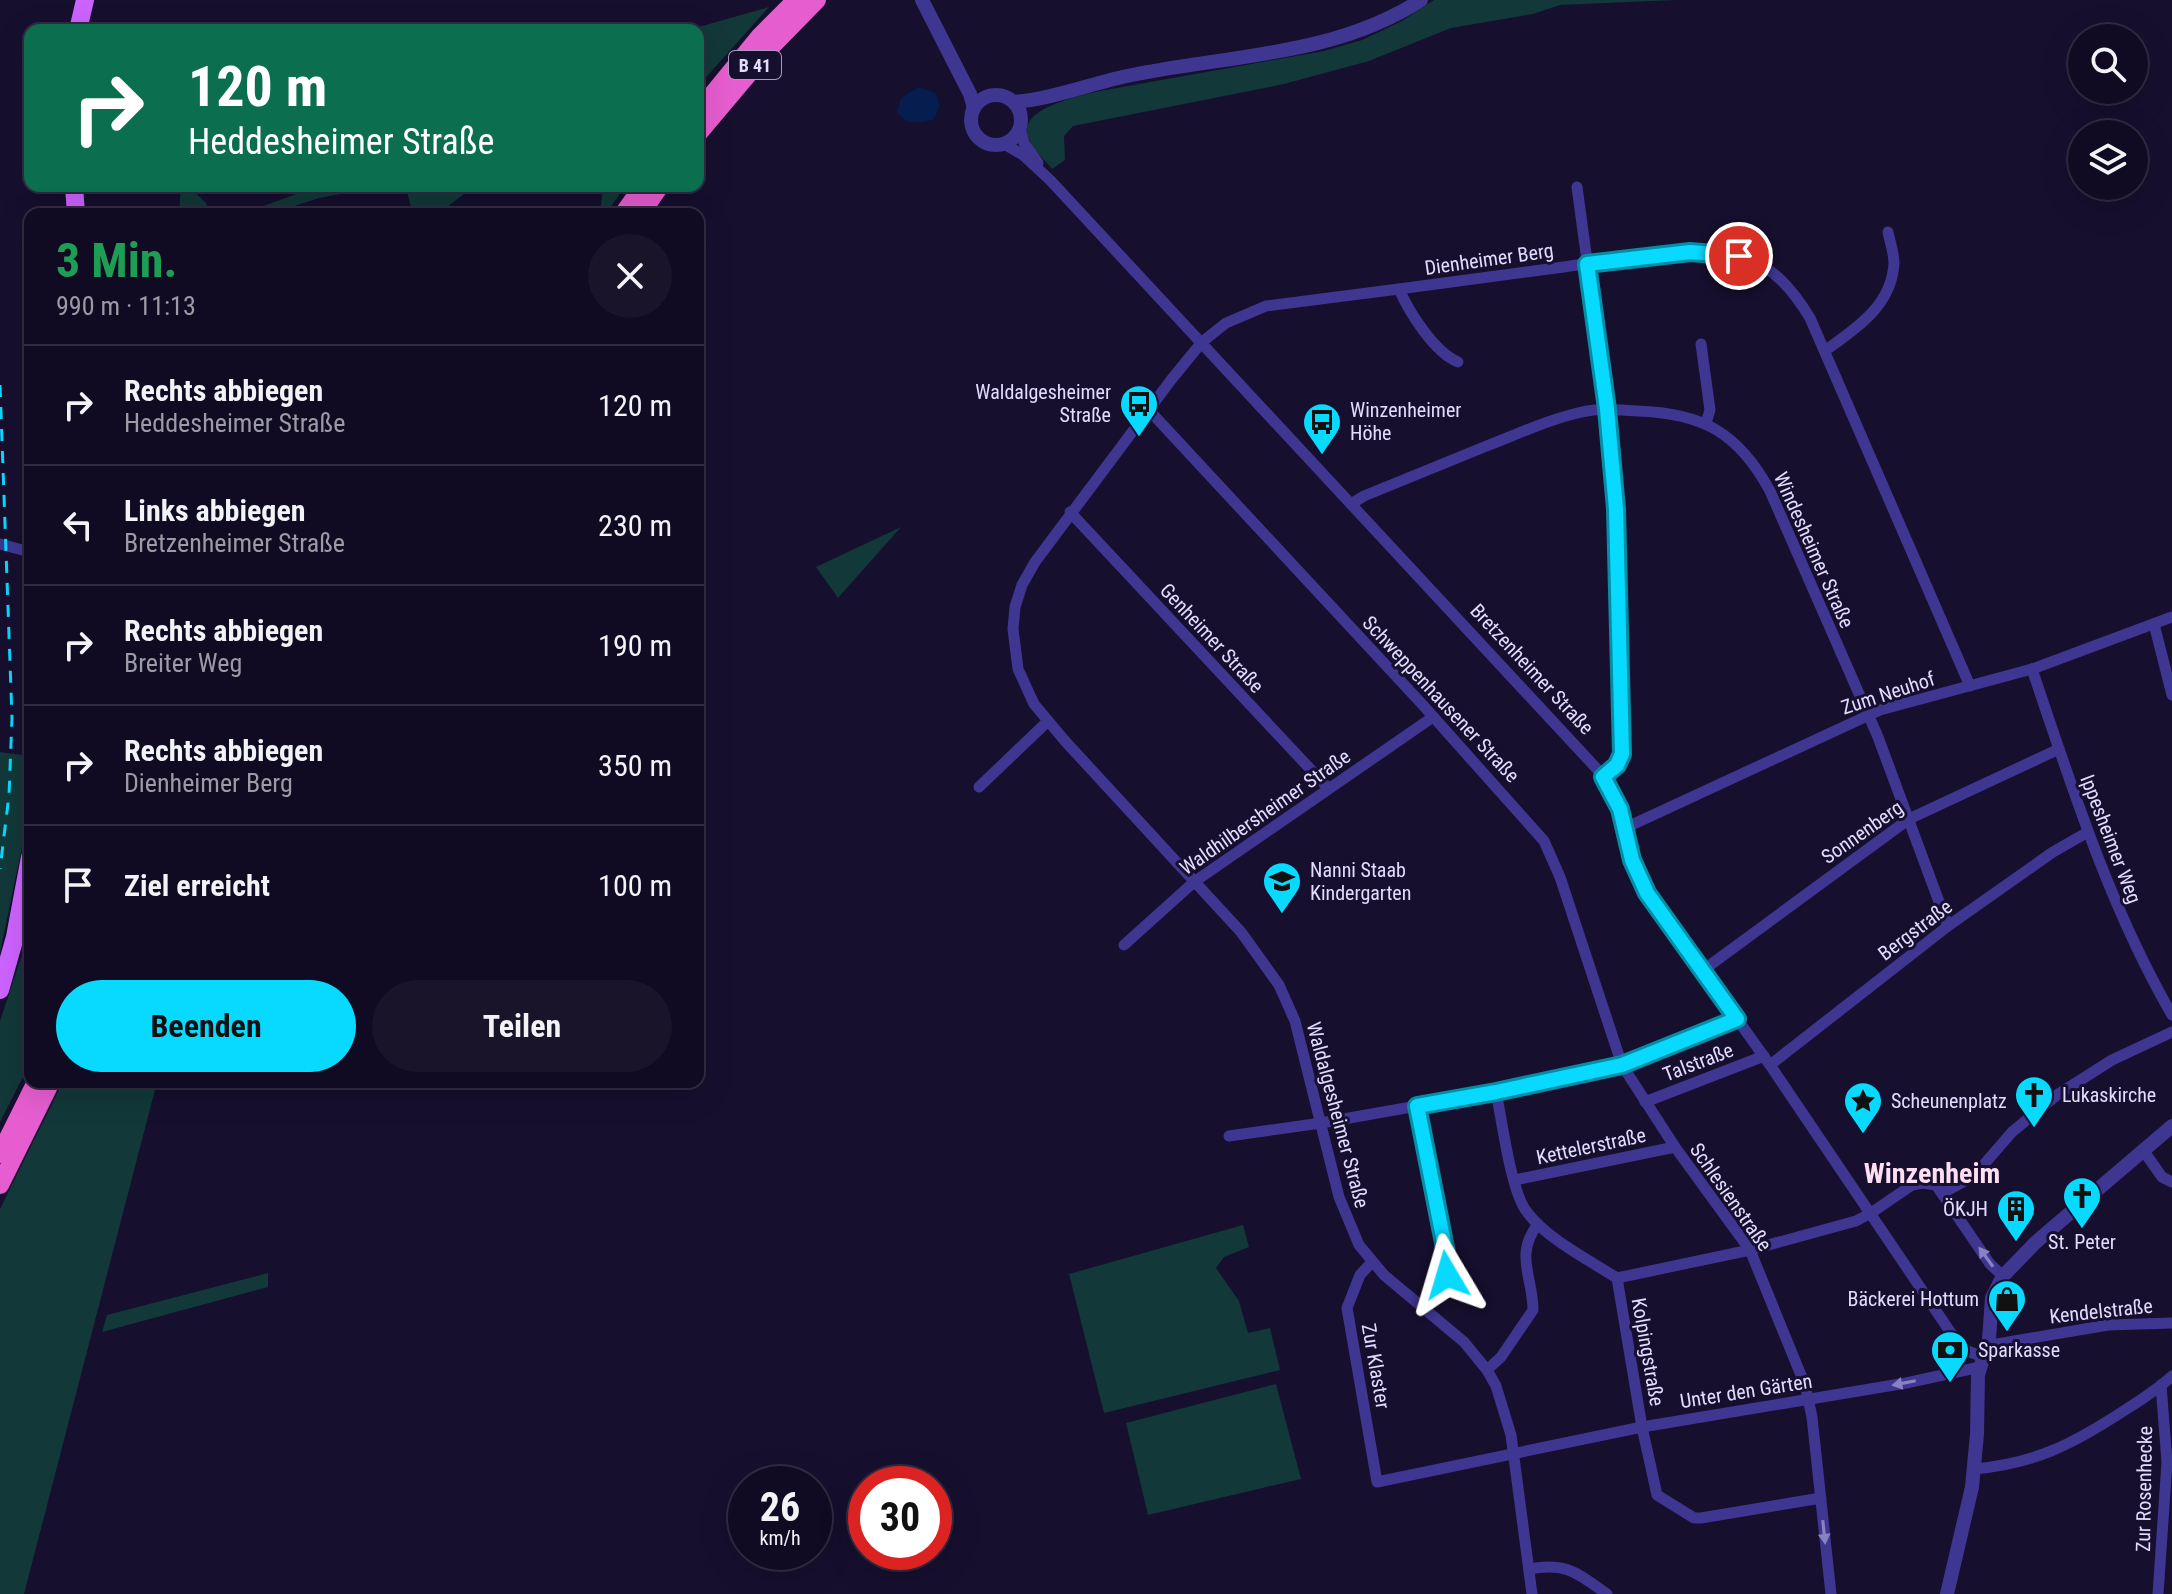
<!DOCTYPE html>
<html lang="de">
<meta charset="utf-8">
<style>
body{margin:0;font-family:"Roboto Condensed",sans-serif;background:#19142a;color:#f1f3f6;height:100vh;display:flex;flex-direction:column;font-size:30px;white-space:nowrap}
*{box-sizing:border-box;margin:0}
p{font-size:26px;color:#9c9ba5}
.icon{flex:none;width:44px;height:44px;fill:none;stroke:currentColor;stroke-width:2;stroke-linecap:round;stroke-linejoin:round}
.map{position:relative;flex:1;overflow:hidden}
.side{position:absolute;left:24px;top:208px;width:680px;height:880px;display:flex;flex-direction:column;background:#100b22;border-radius:16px;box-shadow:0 8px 32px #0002,0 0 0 2px #302b40}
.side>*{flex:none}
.banner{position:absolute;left:24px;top:24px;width:680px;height:168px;border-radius:16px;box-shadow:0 8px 32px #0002,0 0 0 2px #302b40;background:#0b6e4f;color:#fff;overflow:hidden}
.fabs{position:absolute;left:2068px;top:24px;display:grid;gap:16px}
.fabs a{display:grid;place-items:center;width:80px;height:80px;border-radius:50%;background:#100b22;box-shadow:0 8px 32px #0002,0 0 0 2px #302b40;font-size:40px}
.speed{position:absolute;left:728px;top:1466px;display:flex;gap:16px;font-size:40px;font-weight:700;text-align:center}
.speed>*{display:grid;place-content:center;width:104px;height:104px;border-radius:50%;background:#100b22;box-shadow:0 8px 32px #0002,0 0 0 2px #302b40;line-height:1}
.speed small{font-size:20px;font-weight:400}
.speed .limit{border:12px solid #d22;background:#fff;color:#111}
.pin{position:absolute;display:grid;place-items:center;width:68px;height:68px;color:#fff;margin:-34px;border:4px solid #fff;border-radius:50%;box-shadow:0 2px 8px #0007}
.me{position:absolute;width:88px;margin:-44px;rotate:353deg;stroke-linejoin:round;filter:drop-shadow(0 0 6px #0008)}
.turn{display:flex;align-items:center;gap:28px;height:168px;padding:0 32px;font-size:36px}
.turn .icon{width:104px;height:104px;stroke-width:2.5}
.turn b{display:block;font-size:56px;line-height:68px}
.round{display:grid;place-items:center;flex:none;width:84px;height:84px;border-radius:42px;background:#19142a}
.headline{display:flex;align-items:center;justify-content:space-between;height:136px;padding:0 32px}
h1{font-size:48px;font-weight:700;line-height:60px;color:#1e9e55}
.cta{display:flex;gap:16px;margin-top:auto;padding:16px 32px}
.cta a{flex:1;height:92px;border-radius:48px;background:#08d9ff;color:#111;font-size:32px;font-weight:700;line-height:92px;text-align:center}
.cta a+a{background:#19142a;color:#f1f3f6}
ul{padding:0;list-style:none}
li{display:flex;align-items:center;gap:24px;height:120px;padding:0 32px;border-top:2px solid #302b40}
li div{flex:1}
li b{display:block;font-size:30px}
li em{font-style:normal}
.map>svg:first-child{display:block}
.green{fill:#123839}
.water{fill:#061d50}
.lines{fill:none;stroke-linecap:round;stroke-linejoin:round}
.minor{stroke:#3f3691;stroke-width:11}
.tertiary{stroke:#3f3691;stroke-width:14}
.primary{stroke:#cd63ff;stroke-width:18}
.trunk{stroke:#e65dcf;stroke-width:18}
.rail{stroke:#08d9ff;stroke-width:3;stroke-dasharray:12 10;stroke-linecap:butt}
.oneway{fill:#8881c2}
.route-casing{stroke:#058da6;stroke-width:20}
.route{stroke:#08d9ff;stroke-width:14}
.labels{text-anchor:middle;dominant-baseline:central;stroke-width:6;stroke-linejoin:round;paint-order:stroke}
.shield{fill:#160f2e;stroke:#a59ec0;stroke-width:2}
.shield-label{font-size:18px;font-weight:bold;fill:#e2dcff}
.street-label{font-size:20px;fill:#e2dcff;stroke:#160f2e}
.poi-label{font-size:20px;fill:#e2dcff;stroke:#160f2e;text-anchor:start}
.district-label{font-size:28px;font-weight:bold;fill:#ffdef1;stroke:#160f2e}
</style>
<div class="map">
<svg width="2172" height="1594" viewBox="0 0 2172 1594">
<rect width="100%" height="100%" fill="#160f2e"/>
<g class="green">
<path d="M1434,0H1676L1560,5L1533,14L1451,28L1369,61L1284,84L1073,126L1064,136L1065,160L1052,169C1045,160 1033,150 1029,139C1015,108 1080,96 1100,91L1324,51L1362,40L1402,21Z"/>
<polygon points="769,7 702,82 698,88 698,30 688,30"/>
<polygon points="181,186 188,186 206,203 210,214 179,214"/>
<polygon points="318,186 382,186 319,198 270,214 242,214"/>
<polygon points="418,186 474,186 438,214 413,214 407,192"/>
<polygon points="603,186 625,186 606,214 600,214"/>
<polygon points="901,527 838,598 816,567"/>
<polygon points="0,752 30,756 30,808 0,953"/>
<polygon points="30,920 30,1063 0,1122 0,1021 24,949"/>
<polygon points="63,1082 157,1082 24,1594 0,1594 0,1209"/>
<polygon points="1243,1225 1249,1247 1224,1257 1216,1268 1239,1301 1248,1333 1270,1328 1280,1370 1104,1413 1069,1274"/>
<polygon points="268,1273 268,1287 102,1332 107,1315"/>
<polygon points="1276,1384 1301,1479 1148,1515 1126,1423"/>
</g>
<path class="water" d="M919,87L935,93L940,105L934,119C921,124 905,125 897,112L901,98Z"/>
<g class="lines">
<g class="minor">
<polyline points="1020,127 1024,143 1038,163"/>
<polyline points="1004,144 1023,155 1050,180 1597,769 1620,809 1632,860 1647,893 1770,1065 1951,1333 1965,1350 1983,1357"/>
<polyline points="1577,187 1607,409 1616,509 1622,754 1617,765 1603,777"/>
<path d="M1399,289C1409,312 1434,352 1458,362"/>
<polyline points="1701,344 1710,410 1706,423"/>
<path d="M1826,350C1857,328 1892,305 1894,263C1894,253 1890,242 1888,232"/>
<polyline points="1148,409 1421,703 1544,841 1560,877 1622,1065 1675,1147 1750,1250 1805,1385 1812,1417 1831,1594"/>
<path d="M1351,504L1364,496C1406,479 1448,462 1489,445C1520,433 1550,419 1582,412C1600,408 1618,410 1637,411C1702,413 1738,432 1770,491L1878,737L1948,926"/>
<polyline points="1070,512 1328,788"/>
<polyline points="0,544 30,552"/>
<polyline points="2154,624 2172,695"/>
<path d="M2032,669C2072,787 2109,906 2172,1015"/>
<polyline points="979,787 1047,722"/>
<polyline points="1625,828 1880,710 2032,669 2172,617"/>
<polyline points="1124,945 1194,882 1433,717"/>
<polyline points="1702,971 1909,819 2059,749"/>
<polyline points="1770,1065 1948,926 2053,852 2088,832"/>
<path d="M1496,1092C1502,1120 1511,1193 1527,1212C1547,1239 1589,1260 1617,1278L1642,1427L1657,1495L1694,1518H1701L1821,1498"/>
<polyline points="1645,1102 1764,1056"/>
<polyline points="1417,1106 1448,1267 1443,1287 1424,1310"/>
<polyline points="1229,1136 1321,1123 1496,1092 1622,1065 1737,1019"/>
<polyline points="2143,1150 2162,1177 2172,1182"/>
<polyline points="1515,1180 1675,1147"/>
<polyline points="1943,1193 1974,1176 2012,1132 2057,1095 2112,1060 2172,1032"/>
<polyline points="1372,1262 1360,1275 1347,1308 1377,1482 1642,1427 1906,1383 1980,1367"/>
<polyline points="1617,1278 1750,1250 1856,1221 1871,1213 1912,1185 1923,1183 1936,1185 1990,1264 2003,1276"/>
<polyline points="1987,1344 1997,1344 2108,1325 2172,1323"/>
<path d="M1487,1370L1501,1357L1533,1310C1533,1277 1514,1255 1538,1224"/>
<path d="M1974,1469C2036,1463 2071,1445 2122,1412C2139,1401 2157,1390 2172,1376"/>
<path d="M1529,1569C1567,1562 1577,1573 1607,1594"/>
<path d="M1532,1594L1511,1435L1496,1386L1487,1370L1464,1342L1384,1275L1359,1245L1339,1197L1295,1021L1279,985L1241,932L1065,741L1034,704L1018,669L1013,629L1015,607L1022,585L1035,562L1171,380L1202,342L1226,323L1266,306C1363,294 1459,281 1556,268C1609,261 1687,244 1738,256C1772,264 1793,290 1810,318L1970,686"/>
<polyline points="2158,1594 2167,1462 2161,1385"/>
</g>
<g class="tertiary">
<polyline points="922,0 970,94 974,108"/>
<circle cx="996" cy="120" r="25"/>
<path d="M1014,102C1051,99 1090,84 1127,76C1226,55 1333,57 1421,0"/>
<polyline points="1947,1594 1972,1487 1977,1434 1978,1375 1989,1339 1992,1298 2003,1276 2035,1243 2172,1126"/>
</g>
<g class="primary">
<polyline points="78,30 85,0"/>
<polyline points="74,186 76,214"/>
<polyline points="0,990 15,937 30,857"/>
</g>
<g class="trunk">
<polyline points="698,112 760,36 796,0"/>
<polyline points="698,134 772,46 817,0"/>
<polyline points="623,214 643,186"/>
<polyline points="641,214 660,186"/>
<polyline points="0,1154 36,1082"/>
<polyline points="0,1185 51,1082"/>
</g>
<polyline class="rail" points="0,385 12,718 9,795 0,869"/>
</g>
<defs><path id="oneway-solid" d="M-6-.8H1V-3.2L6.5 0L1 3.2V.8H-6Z" transform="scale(2)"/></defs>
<g class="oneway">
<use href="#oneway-solid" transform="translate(1986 1257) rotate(-126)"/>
<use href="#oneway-solid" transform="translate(1904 1383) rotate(169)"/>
<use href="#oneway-solid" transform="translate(1824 1532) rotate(84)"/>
</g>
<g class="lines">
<g class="route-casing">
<polyline id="route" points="1447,1275 1447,1258 1417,1106 1496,1092 1622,1065 1737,1019 1647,893 1632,860 1620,809 1603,777 1617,765 1622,754 1616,509 1607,409 1587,264 1690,252 1739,256"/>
</g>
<use href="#route" class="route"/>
</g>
<defs>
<g id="bus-pin" transform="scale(2)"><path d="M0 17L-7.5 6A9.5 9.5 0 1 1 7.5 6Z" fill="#08d9ff" stroke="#160f2e"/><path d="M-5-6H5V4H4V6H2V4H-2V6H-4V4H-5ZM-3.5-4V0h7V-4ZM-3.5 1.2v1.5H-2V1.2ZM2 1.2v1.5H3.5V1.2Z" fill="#111"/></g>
<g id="school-pin" transform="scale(2)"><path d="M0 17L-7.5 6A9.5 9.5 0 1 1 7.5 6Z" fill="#08d9ff" stroke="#160f2e"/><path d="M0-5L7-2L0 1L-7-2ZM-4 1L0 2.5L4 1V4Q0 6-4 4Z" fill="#111"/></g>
<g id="church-pin" transform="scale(2)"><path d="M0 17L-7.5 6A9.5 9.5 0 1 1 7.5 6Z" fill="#08d9ff" stroke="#160f2e"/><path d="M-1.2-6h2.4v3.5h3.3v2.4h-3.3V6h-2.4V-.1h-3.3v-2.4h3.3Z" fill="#111"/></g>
<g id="sight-pin" transform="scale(2)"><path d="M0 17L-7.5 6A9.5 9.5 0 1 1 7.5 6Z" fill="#08d9ff" stroke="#160f2e"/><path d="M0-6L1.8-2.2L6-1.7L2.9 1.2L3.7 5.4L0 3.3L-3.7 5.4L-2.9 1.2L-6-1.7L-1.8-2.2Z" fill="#111"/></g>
<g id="building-pin" transform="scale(2)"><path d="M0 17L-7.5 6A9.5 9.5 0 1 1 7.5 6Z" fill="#08d9ff" stroke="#160f2e"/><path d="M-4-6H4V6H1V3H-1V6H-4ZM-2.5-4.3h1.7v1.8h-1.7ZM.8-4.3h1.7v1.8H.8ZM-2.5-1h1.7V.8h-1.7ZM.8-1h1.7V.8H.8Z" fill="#111"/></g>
<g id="shop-pin" transform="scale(2)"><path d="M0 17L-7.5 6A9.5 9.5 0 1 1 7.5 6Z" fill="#08d9ff" stroke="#160f2e"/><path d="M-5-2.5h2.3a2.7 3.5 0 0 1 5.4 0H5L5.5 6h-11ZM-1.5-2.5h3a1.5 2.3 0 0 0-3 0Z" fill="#111"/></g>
<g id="bank-pin" transform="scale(2)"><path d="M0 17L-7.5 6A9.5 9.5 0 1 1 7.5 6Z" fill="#08d9ff" stroke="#160f2e"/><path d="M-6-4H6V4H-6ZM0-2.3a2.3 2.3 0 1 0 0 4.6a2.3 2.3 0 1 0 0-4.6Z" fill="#111"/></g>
</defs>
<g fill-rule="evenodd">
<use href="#bus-pin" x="1139" y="404"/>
<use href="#bus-pin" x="1322" y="422"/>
<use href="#school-pin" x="1282" y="881"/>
<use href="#church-pin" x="2034" y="1095"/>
<use href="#sight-pin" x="1863" y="1101"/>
<use href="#church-pin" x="2082" y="1196"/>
<use href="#building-pin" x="2016" y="1209"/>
<use href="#shop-pin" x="2007" y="1299"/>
<use href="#bank-pin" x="1950" y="1350"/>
</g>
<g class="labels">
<rect class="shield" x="729" y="51" width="52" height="28" rx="6"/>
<g class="shield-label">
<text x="755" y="65">B 41</text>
</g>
<g class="street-label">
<text transform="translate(1489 259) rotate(-8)">Dienheimer Berg</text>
<text transform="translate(1814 550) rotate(66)">Windesheimer Straße</text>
<text transform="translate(1212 638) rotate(47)">Genheimer Straße</text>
<text transform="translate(1532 669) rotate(47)">Bretzenheimer Straße</text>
<text transform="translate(1888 693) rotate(-18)">Zum Neuhof</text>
<text transform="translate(1441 699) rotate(47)">Schweppenhausener Straße</text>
<text transform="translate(1265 812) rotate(-35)">Waldhilbersheimer Straße</text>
<text transform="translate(1862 832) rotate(-35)">Sonnenberg</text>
<text transform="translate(2111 839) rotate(69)">Ippesheimer Weg</text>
<text transform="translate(1915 930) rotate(-37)">Bergstraße</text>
<text transform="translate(1698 1062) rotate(-21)">Talstraße</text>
<text transform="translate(1338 1115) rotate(75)">Waldalgesheimer Straße</text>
<text transform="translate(1591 1146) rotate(-12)">Kettelerstraße</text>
<text transform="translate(1731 1197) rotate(55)">Schlesienstraße</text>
<text transform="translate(2101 1311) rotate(-6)">Kendelstraße</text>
<text transform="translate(1648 1352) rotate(80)">Kolpingstraße</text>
<text transform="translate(1376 1366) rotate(80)">Zur Klaster</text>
<text transform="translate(1746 1391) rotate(-9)">Unter den Gärten</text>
<text transform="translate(2144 1489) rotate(-89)">Zur Rosenhecke</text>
</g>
<g class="poi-label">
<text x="1111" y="392" text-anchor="end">Waldalgesheimer<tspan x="1111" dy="23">Straße</tspan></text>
<text x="1350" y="410">Winzenheimer<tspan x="1350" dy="23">Höhe</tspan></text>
<text x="1310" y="870">Nanni Staab<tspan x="1310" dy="23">Kindergarten</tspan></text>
<text x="2062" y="1095">Lukaskirche</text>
<text x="1891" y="1101">Scheunenplatz</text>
<text x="1988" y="1209" text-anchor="end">ÖKJH</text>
<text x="2082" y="1242" text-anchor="middle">St. Peter</text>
<text x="1979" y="1299" text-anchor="end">Bäckerei Hottum</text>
<text x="1978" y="1350">Sparkasse</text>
</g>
<g class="district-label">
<text x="1932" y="1173">Winzenheim</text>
</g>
</g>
</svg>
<div class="fabs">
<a><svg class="icon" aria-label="search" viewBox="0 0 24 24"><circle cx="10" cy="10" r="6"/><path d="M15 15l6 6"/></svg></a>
<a><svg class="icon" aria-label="layers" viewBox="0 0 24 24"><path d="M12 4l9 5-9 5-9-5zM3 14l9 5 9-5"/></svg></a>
</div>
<div class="speed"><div>26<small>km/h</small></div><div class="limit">30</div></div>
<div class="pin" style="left:1739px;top:256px;background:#d93025"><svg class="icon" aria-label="arrive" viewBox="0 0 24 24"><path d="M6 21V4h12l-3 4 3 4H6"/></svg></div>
<svg class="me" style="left:1447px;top:1275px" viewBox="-20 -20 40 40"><path d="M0-17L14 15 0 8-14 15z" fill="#08d9ff" stroke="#fff" stroke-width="4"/></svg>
<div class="banner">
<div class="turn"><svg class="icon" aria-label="right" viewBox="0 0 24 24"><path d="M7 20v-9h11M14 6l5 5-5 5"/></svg><div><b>120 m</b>Heddesheimer Straße</div></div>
</div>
<section class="side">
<div class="headline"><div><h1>3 Min.</h1><p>990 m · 11:13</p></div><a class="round"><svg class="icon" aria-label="close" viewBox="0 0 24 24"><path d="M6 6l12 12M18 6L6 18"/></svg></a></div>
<ul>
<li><svg class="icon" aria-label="right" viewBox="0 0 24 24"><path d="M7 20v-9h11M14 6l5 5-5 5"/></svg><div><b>Rechts abbiegen</b><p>Heddesheimer Straße</p></div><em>120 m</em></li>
<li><svg class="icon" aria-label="left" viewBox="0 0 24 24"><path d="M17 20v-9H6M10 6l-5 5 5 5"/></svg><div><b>Links abbiegen</b><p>Bretzenheimer Straße</p></div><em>230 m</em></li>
<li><svg class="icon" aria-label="right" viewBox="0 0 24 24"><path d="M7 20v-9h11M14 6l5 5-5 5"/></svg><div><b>Rechts abbiegen</b><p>Breiter Weg</p></div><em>190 m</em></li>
<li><svg class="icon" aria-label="right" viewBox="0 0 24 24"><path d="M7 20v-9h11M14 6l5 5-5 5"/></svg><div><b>Rechts abbiegen</b><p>Dienheimer Berg</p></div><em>350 m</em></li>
<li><svg class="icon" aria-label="arrive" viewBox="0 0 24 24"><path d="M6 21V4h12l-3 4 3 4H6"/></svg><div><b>Ziel erreicht</b></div><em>100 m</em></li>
</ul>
<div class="cta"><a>Beenden</a><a>Teilen</a></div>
</section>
</div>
